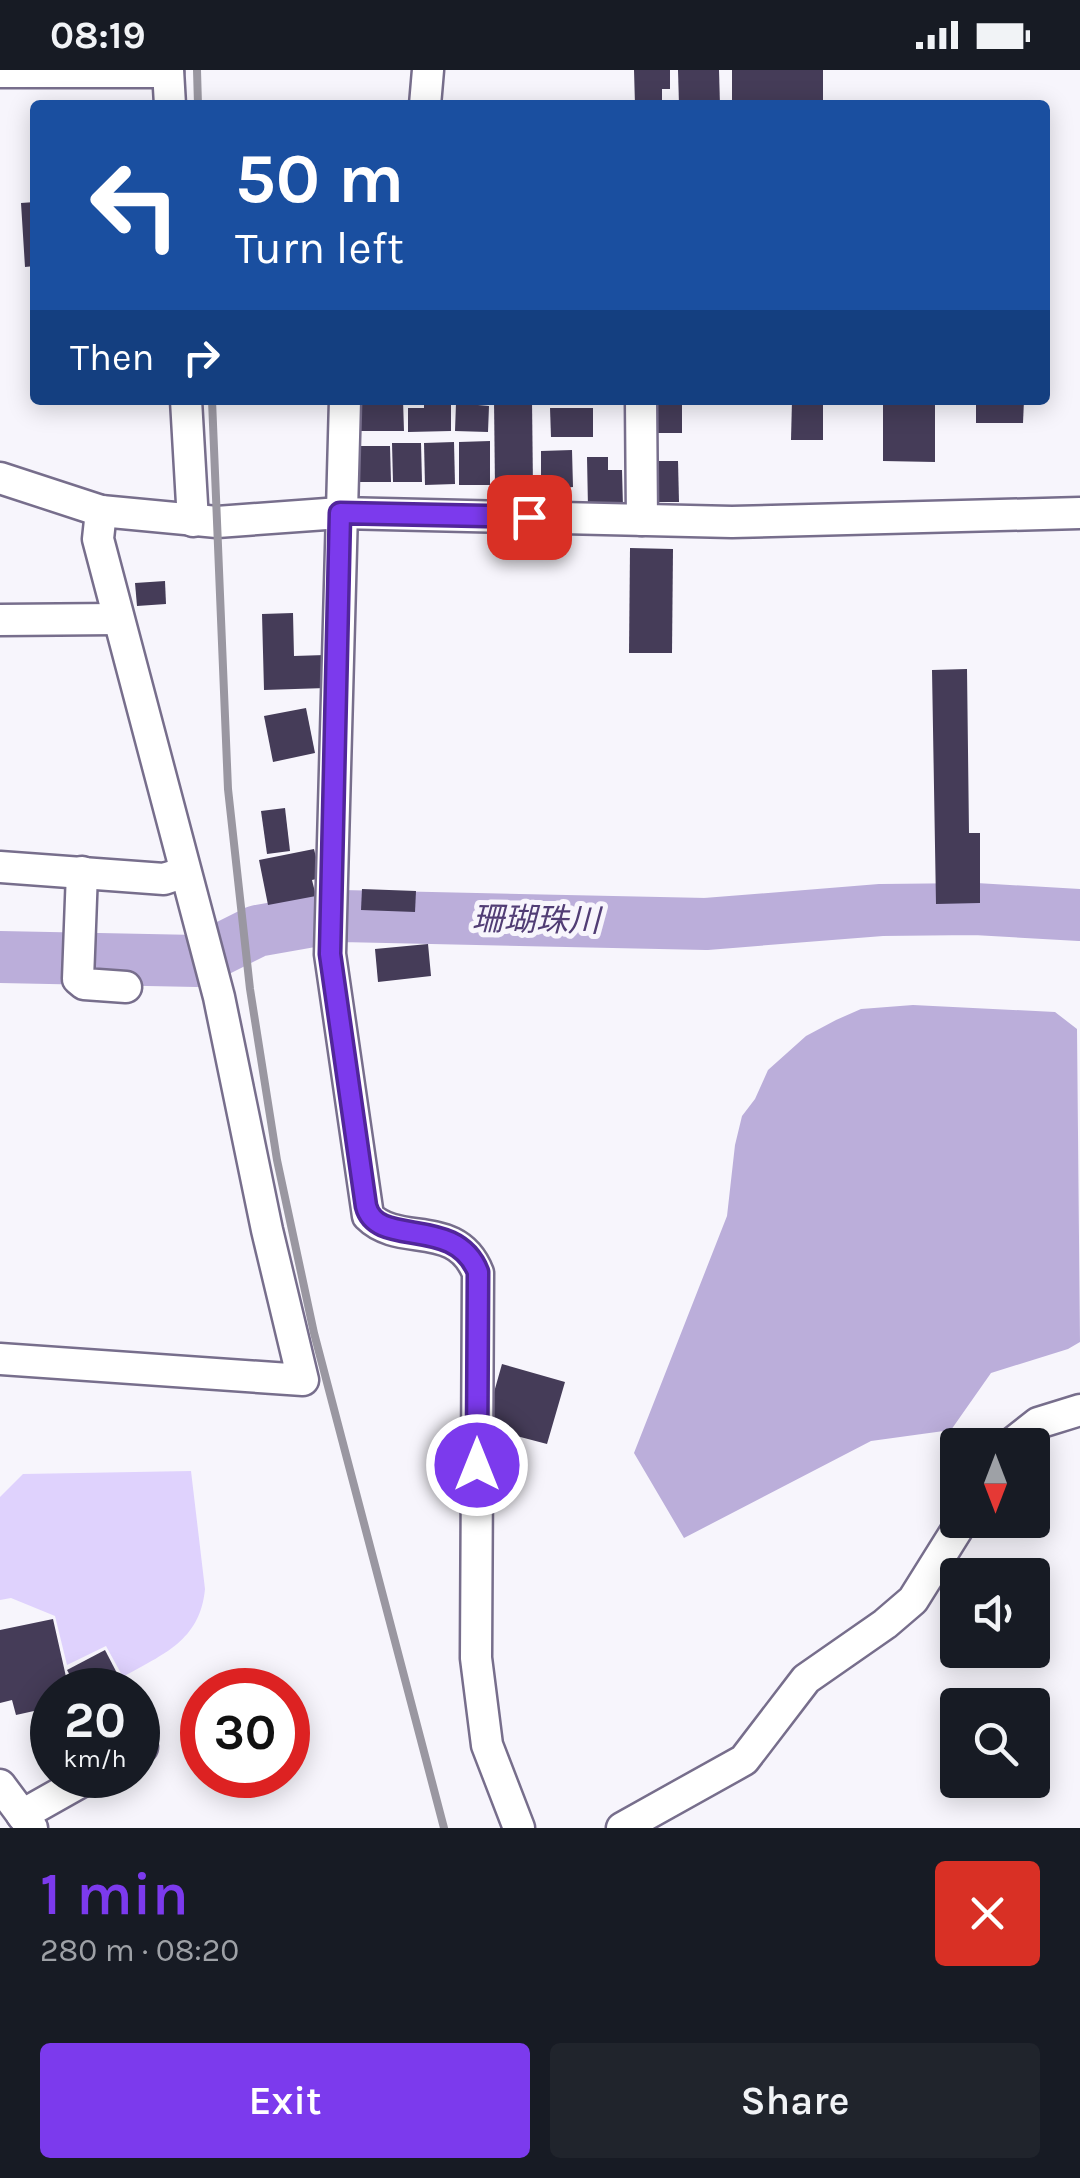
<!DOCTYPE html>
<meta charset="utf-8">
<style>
body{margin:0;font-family:Karla,"Noto Sans JP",sans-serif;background:#20242c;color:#f1f3f6;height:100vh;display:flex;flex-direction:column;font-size:38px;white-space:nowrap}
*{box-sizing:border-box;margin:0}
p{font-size:32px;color:#9ea1a6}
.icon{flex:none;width:55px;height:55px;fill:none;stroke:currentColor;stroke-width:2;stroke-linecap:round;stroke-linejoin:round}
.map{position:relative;height:1758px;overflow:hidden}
.panel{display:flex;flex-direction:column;background:#171b24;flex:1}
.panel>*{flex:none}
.guide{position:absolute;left:30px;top:30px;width:1020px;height:305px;border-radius:10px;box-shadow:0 5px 25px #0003;background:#1a4fa0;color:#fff;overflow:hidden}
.needle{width:65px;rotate:180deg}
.fabs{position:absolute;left:940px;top:1358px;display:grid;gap:20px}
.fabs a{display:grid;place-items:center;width:110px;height:110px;border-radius:10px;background:#171b24;box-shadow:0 5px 25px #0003;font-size:50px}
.speed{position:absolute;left:30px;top:1598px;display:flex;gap:20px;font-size:50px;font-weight:700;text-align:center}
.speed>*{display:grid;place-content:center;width:130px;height:130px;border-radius:50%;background:#171b24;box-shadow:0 5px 25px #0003;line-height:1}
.speed small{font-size:25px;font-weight:400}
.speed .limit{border:15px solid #d22;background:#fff;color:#111}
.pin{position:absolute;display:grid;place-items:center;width:85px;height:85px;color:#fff;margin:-42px;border-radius:20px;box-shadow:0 5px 15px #0006}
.me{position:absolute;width:110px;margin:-55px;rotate:0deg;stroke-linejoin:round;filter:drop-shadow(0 0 8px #0008)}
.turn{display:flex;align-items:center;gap:35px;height:210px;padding:0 40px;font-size:45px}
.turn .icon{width:130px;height:130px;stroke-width:2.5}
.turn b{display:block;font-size:70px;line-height:85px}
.then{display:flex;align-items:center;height:95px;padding:0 40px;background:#0003;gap:20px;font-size:38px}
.round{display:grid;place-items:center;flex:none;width:105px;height:105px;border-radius:10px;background:#20242c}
.summary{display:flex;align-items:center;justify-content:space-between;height:170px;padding:0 40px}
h1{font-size:60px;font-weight:600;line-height:75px;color:#7c3aed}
.button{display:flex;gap:20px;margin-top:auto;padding:20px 40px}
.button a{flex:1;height:115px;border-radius:10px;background:#7c3aed;color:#fff;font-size:40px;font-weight:600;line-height:115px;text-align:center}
.button a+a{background:#20242c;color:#f1f3f6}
.status{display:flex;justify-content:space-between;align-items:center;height:70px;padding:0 50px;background:#171b24;direction:ltr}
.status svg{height:28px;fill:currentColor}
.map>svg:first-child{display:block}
.green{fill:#dfd2fd}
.water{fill:#bbaeda}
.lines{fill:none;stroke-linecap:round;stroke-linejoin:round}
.river{stroke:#bbaeda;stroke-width:52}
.building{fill:#453c58}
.minor-casing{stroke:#776e8c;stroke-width:35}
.minor{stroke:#fff;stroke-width:30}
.rail{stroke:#9a97a1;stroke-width:8}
.route-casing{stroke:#51269a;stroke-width:25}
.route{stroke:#7c3aed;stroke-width:18}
.labels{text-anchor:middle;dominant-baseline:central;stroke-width:10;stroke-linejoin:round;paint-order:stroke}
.water-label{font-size:32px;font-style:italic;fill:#513d75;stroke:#f7f5fc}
</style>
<div class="status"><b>08:19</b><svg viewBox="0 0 49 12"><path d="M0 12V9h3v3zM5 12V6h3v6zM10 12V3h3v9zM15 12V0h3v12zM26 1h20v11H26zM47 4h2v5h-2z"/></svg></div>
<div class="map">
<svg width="1080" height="1758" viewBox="0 0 1080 1758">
<rect width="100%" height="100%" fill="#f7f5fc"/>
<path class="green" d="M191,1401L205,1519C200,1571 163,1584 123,1607L106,1576L67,1595L55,1546L11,1528L0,1530V1427L23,1404Z"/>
<polygon class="water" points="913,935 1055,942 1077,959 1080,1272 1068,1279 991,1303 951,1360 871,1371 684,1468 634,1383 727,1146 735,1075 742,1046 755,1029 768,1000 806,966 836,950 861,939"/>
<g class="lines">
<polyline class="river" points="0,887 197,891 257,861 342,846 706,854 881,840 975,839 1080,845"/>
</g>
<g class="building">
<polygon points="634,0 670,0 670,19 662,19 662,35 635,35"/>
<polygon points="678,0 719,0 720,35 679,35"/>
<rect x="732" y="0" width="91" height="35"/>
<polygon points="35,132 35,196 25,197 21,133"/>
<polygon points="360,330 403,330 404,361 360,361"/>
<polygon points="424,330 451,330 451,361 408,362 408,338 424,338"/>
<polygon points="463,330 479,330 478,335 489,336 488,362 455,361 456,333 463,333"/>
<polygon points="494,330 532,330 533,418 495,418"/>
<rect x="656" y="330" width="26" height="33"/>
<polygon points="792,330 823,330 823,370 791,370"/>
<polygon points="883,330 935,330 935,392 883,391"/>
<polygon points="976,330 1024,330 1023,353 976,353"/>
<polygon points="550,338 593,338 593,367 551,367"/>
<polygon points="490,371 490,415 459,415 459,372"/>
<polygon points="454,372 455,414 425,415 424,373"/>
<polygon points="392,373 421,373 422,412 393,412"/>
<polygon points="360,376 390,376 391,412 360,412"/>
<polygon points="572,380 573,417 563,418 563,429 541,429 541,381"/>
<polygon points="587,387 608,387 608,400 622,400 623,437 588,438"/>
<polygon points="654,391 678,391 679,432 654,432"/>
<polygon points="630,478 673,479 672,583 629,583"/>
<polygon points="165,511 166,534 137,536 135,513"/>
<polygon points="293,543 294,586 325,585 326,618 264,620 262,544"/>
<polygon points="967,599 969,763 980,763 980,833 936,834 932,600"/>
<polygon points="306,638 315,683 273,692 264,646"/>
<polygon points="285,738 290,781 267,784 261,741"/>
<polygon points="314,779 321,808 312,810 316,826 268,835 259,790"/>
<polygon points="362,819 416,821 415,842 361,840"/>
<polygon points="428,874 431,906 378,912 375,879"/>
<polygon points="502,1294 565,1312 547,1374 494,1360 497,1350 487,1347"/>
<polygon points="53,1549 69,1620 52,1620 52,1637 16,1645 12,1630 0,1633 0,1560"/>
<polygon points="105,1580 119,1607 94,1620 78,1620 67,1600"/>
</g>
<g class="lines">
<g class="minor-casing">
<g id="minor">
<polyline points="168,0 170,35"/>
<polyline points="0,2 168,2"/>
<polyline points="425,35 428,0"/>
<polyline points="186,330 193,451"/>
<path d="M345,330L330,884L368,1146C400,1178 456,1148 478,1203L476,1588L487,1675L519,1758"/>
<polyline points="641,330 642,450"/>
<polyline points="0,408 101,441 217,452 340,443 732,452 1080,443"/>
<polyline points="0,550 117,549"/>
<polyline points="0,797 164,809 185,802"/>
<polyline points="82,802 78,909 84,914 126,917"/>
<polyline points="0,1289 303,1310 267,1160 219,927 98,469 101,441"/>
<polyline points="1010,1375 1038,1353 1080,1340"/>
<polyline points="138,1679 142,1677"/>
<polyline points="0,1715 32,1758"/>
<polyline points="22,1745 93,1705"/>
<polyline points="622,1758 744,1690 806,1609 885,1554 913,1530 963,1450"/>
</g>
</g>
<use href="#minor" class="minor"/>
<g class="rail">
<polyline points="197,0 198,35"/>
<polyline points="212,330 228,719 250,919 277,1090 314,1263 444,1758"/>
</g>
</g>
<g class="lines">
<g class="route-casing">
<path id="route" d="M477,1395L478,1202C455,1144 377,1179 366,1136L330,884L340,443L529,447"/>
</g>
<use href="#route" class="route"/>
</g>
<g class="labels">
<g class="water-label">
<text transform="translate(536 850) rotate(1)">珊瑚珠川</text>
</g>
</g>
</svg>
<div class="fabs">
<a><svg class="needle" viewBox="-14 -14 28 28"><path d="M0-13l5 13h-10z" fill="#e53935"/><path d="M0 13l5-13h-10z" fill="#9ea1a6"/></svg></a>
<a><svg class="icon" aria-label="sound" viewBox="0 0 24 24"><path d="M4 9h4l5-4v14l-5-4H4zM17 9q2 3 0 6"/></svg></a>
<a><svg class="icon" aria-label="search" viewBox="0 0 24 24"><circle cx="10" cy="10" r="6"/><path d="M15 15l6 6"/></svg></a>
</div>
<div class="speed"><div>20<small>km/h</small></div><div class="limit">30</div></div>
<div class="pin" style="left:529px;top:447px;background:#d93025"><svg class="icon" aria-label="arrive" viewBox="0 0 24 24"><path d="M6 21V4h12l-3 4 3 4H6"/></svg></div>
<svg class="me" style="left:477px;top:1395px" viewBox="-20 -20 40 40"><circle r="17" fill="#7c3aed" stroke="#fff" stroke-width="3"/><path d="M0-11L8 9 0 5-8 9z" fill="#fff"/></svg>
<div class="guide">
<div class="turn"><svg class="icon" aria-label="left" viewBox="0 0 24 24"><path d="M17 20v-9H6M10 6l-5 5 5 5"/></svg><div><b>50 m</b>Turn left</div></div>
<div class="then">Then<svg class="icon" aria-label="right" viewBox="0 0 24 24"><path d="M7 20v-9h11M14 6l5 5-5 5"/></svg></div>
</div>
</div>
<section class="panel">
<div class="summary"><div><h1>1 min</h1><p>280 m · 08:20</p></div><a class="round" style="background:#d93025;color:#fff"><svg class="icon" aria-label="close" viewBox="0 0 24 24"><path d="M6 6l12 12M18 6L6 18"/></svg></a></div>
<div class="button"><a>Exit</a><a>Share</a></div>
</section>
